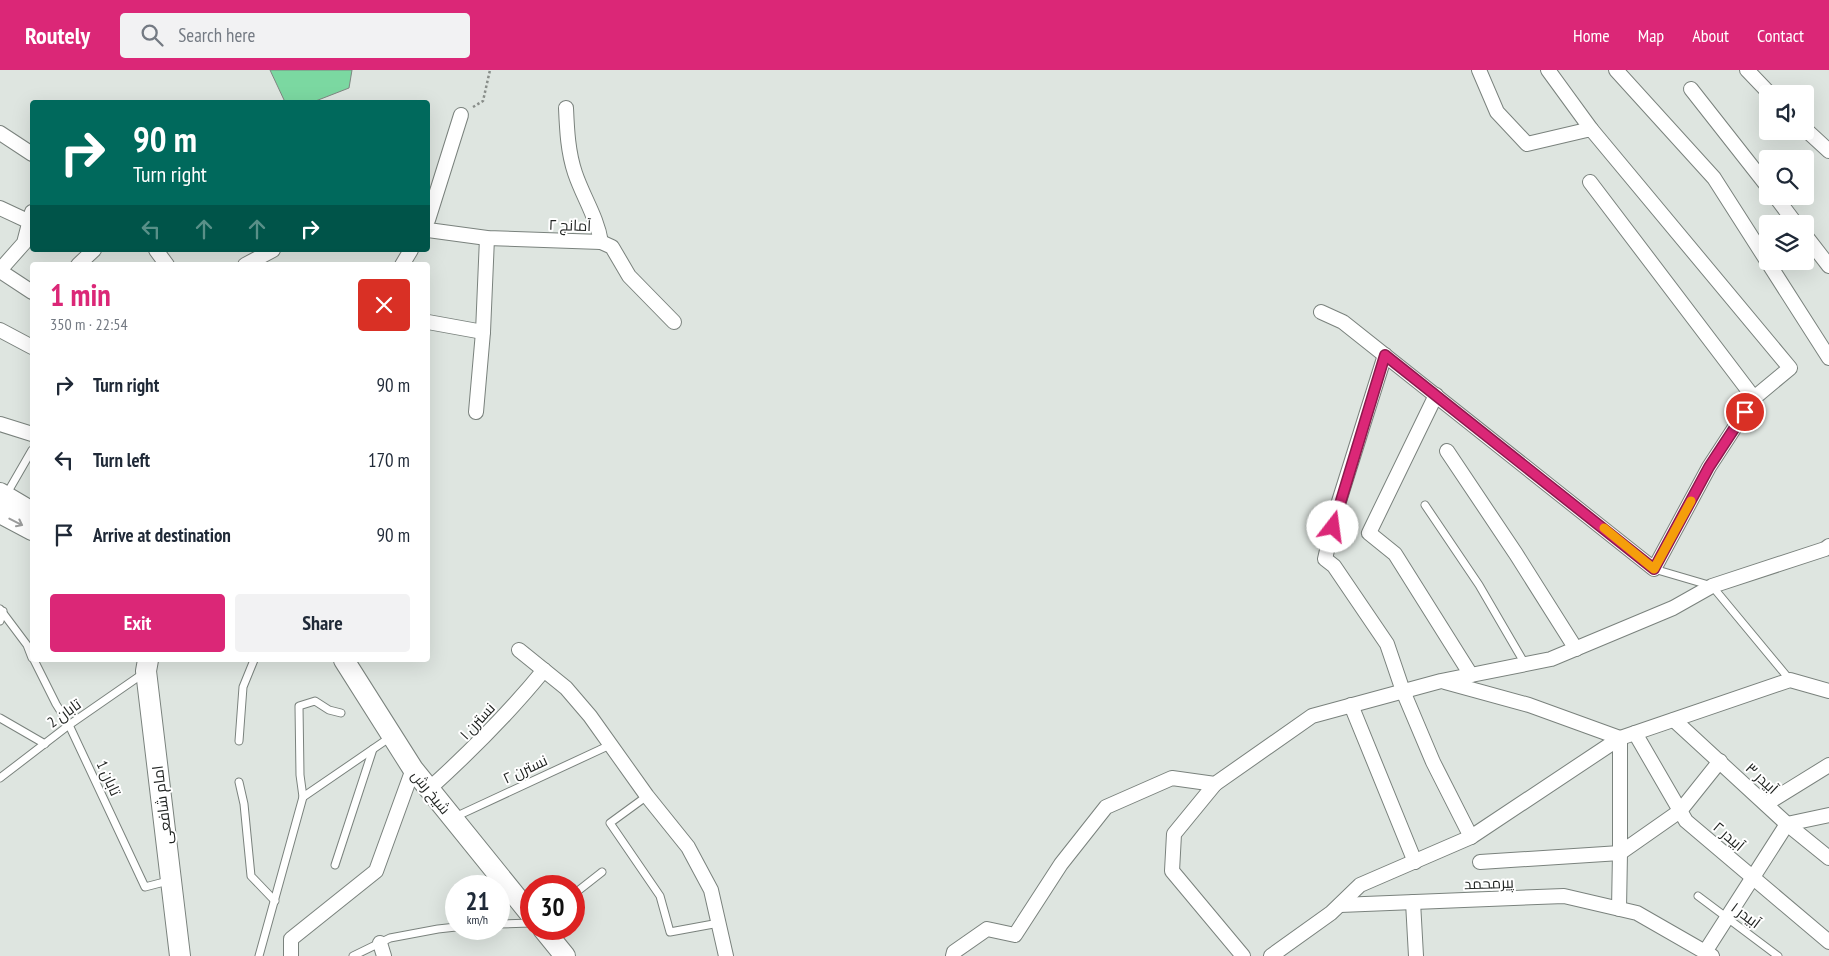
<!DOCTYPE html>
<meta charset="utf-8">
<style>
body{margin:0;font-family:"PT Sans Narrow",Cairo,sans-serif;background:#f2f2f3;color:#1f2937;height:100vh;display:flex;flex-direction:column;font-size:19px;white-space:nowrap}
*{box-sizing:border-box;margin:0}
p{font-size:16px;color:#747a83}
.icon{flex:none;width:28px;height:28px;fill:none;stroke:currentColor;stroke-width:2;stroke-linecap:round;stroke-linejoin:round}
.map{position:relative;flex:1;overflow:hidden}
.side{position:absolute;left:30px;top:192px;width:400px;height:400px;display:flex;flex-direction:column;background:#fff;border-radius:5px;box-shadow:0 5px 20px #0002}
.side>*{flex:none}
.banner{position:absolute;left:30px;top:30px;width:400px;height:152px;border-radius:5px;box-shadow:0 5px 20px #0002;background:#00695c;color:#fff;overflow:hidden}
.buttons{position:absolute;left:1759px;top:15px;display:grid;gap:10px}
.buttons a{display:grid;place-items:center;width:55px;height:55px;border-radius:5px;background:#fff;box-shadow:0 5px 20px #0002;font-size:25px}
.speed{position:absolute;left:445px;top:805px;display:flex;gap:10px;font-size:25px;font-weight:700;text-align:center}
.speed>*{display:grid;place-content:center;width:65px;height:65px;border-radius:50%;background:#fff;box-shadow:0 5px 20px #0002;line-height:1}
.speed small{font-size:12px;font-weight:400}
.speed .limit{border:8px solid #d22;background:#fff;color:#111}
.pin{position:absolute;display:grid;place-items:center;width:42px;height:42px;color:#fff;margin:-21px;border:2px solid #fff;border-radius:50%;box-shadow:0 1px 5px #0007}
.me{position:absolute;width:55px;margin:-28px;rotate:15deg;stroke-linejoin:round;filter:drop-shadow(0 0 4px #0008)}
.turn{display:flex;align-items:center;gap:18px;height:105px;padding:0 20px;font-size:22px}
.turn .icon{width:65px;height:65px;stroke-width:2.5}
.turn b{display:block;font-size:35px;line-height:42px}
.lanes{display:flex;align-items:center;height:48px;padding:0 20px;background:#0003;justify-content:center;gap:25px;direction:ltr}
.lanes .off{opacity:.35}
.round{display:grid;place-items:center;flex:none;width:52px;height:52px;border-radius:5px;background:#f2f2f3}
.overview{display:flex;align-items:center;justify-content:space-between;height:85px;padding:0 20px}
h1{font-size:30px;font-weight:700;line-height:38px;color:#db2777}
.primary-button{display:flex;gap:10px;margin-top:auto;padding:10px 20px}
.primary-button a{flex:1;height:58px;border-radius:5px;background:#db2777;color:#fff;font-size:20px;font-weight:700;line-height:58px;text-align:center}
.primary-button a+a{background:#f2f2f3;color:#1f2937}
ul{padding:0;list-style:none}
li{display:flex;align-items:center;gap:15px;height:75px;padding:0 20px}
li div{flex:1}
li b{display:block;font-size:19px}
li em{font-style:normal}
header{display:flex;align-items:center;gap:30px;box-sizing:border-box;height:70px;padding:0 25px;background:#db2777;color:#fff}
header strong{font-size:24px}
nav{display:flex;gap:28px;margin-inline-start:auto;font-size:18px}
.search{width:350px;height:45px;background:#f2f2f3;display:flex;align-items:center;gap:12px;box-sizing:border-box;padding:0 18px;border-radius:5px;color:#747a83;font-size:19px}
.map>svg:first-child{display:block}
.building{fill:#7bd8a1;stroke:#7e8681}
.lines{fill:none;stroke-linecap:round;stroke-linejoin:round}
.lane-casing{stroke:#7a827d;stroke-width:9}
.street-casing{stroke:#7a827d;stroke-width:16}
.secondary-casing{stroke:#7a827d;stroke-width:22}
.path{stroke:#888d89;stroke-width:2.5;stroke-dasharray:2.5 2.5;stroke-linecap:butt}
.lane{stroke:#fff;stroke-width:7}
.street{stroke:#fff;stroke-width:14}
.secondary{stroke:#fff;stroke-width:20}
.oneway{stroke:#9b9c9c}
.route-casing{stroke:#8e194d;stroke-width:12}
.route{stroke:#db2777;stroke-width:9}
.slow{stroke:#f59e0b;stroke-width:9}
.labels{text-anchor:middle;dominant-baseline:central;stroke-width:4;stroke-linejoin:round;paint-order:stroke}
.street-label{font-size:15px;fill:#212422;stroke:#fff}
</style>
<header>
<strong>Routely</strong>
<div class="search"><svg class="icon" aria-label="search" viewBox="0 0 24 24"><circle cx="10" cy="10" r="6"/><path d="M15 15l6 6"/></svg>Search here</div>
<nav><a>Home</a><a>Map</a><a>About</a><a>Contact</a></nav>
</header>
<div class="map">
<svg width="1829" height="886" viewBox="0 0 1829 886">
<rect width="100%" height="100%" fill="#dee5e0"/>
<polygon class="building" points="270,0 352,0 349,18 313,32 285,32"/>
<g class="lines">
<g class="lane-casing">
<g id="lane">
<polyline points="6,425 32,380"/>
<polyline points="1425,435 1479,515 1525,594"/>
<polyline points="1654,499 1712,516 1790,610"/>
<polyline points="0,539 27,575 32,588"/>
<polyline points="0,551 3,541"/>
<polyline points="34,590 56,634 69,655 145,817 168,811"/>
<polyline points="0,648 45,674"/>
<polyline points="239,671 243,617 254,590"/>
<polyline points="0,708 69,655 144,603"/>
<polyline points="239,712 244,734 251,806 275,831"/>
<polyline points="647,726 610,753 660,826 670,862 719,853"/>
<polyline points="303,727 300,705 299,636 315,631 329,640 341,643"/>
<polyline points="455,747 610,675"/>
<polyline points="335,795 373,679"/>
<polyline points="574,824 602,802"/>
<polyline points="1698,826 1778,886"/>
<polyline points="499,854 531,853"/>
<polyline points="259,886 303,727 392,666"/>
<polyline points="353,886 390,868 438,859 456,857"/>
</g>
</g>
<g class="street-casing">
<g id="street">
<polyline points="1479,0 1497,42 1527,74 1591,59 1790,298 1754,328"/>
<polyline points="1548,0 1591,59"/>
<polyline points="1616,0 1714,108 1829,288"/>
<polyline points="1747,0 1770,24"/>
<polyline points="1691,19 1768,117"/>
<path d="M566,38C567,61 568,82 575,103C583,127 597,147 601,172"/>
<polyline points="1805,59 1829,81"/>
<polyline points="0,63 32,84"/>
<polyline points="1775,126 1796,154"/>
<polyline points="0,138 30,152"/>
<polyline points="428,150 461,45"/>
<polyline points="428,160 487,168 601,172 612,177 629,206 674,252"/>
<polyline points="1805,165 1829,196"/>
<polyline points="156,180 167,195"/>
<polyline points="78,195 94,180"/>
<polyline points="245,195 273,180"/>
<polyline points="402,195 411,180"/>
<polyline points="0,200 24,173 32,142"/>
<polyline points="0,201 32,222"/>
<polyline points="1321,242 1343,252 1654,499 1709,397 1754,328 1590,112"/>
<polyline points="428,252 483,262"/>
<polyline points="0,260 32,277"/>
<polyline points="1385,285 1336,441 1325,489 1334,496 1387,574 1403,621 1433,692 1471,767"/>
<polyline points="1436,325 1369,463 1395,484 1471,605"/>
<polyline points="476,342 483,262 487,168"/>
<polyline points="0,354 32,364"/>
<polyline points="1447,381 1516,484 1576,579"/>
<polyline points="519,580 566,618 590,646 647,726 688,777 711,820 726,886"/>
<polyline points="1445,612 1529,635 1620,668 1620,783 1619,839"/>
<polyline points="1351,635 1415,792"/>
<polyline points="1674,650 1787,754 1829,788"/>
<polyline points="1635,663 1686,751 1829,872"/>
<polyline points="1215,714 1174,764 1172,801 1243,886"/>
<path d="M429,719C470,682 509,643 544,600"/>
<polyline points="1766,734 1829,695"/>
<polyline points="1480,792 1620,783 1680,741 1720,691"/>
<polyline points="1413,832 1416,886"/>
<polyline points="1340,835 1564,826 1637,843 1712,886"/>
<polyline points="380,873 384,886"/>
<polyline points="1705,882 1787,754 1829,745"/>
<polyline points="291,886 291,869 376,801 413,699"/>
<polyline points="953,886 954,882 987,859 1015,865 1061,794 1106,737 1172,708 1215,714 1312,646 1441,611 1551,589 1673,538 1712,516 1825,479 1829,476"/>
<polyline points="1271,886 1331,843 1360,815 1471,767 1620,668 1790,610 1829,621"/>
</g>
</g>
<g class="secondary-casing">
<g id="secondary">
<polyline points="0,423 32,442"/>
<polyline points="0,443 32,460"/>
<polyline points="148,590 146,601 180,886"/>
<polyline points="344,590 413,699 531,845"/>
<polyline points="543,859 565,886"/>
</g>
</g>
<polyline class="path" points="473,37 483,31 490,0"/>
<use href="#lane" class="lane"/>
<use href="#street" class="street"/>
<use href="#secondary" class="secondary"/>
</g>
<defs><path id="oneway-shaft" d="M-6 0H5M1.5-3L5.5 0L1.5 3" fill="none" stroke-width="1.6" stroke-linecap="round" stroke-linejoin="round" transform="scale(1.25)"/></defs>
<use class="oneway" href="#oneway-shaft" transform="translate(16 452) rotate(27)"/>
<g class="lines">
<g class="route-casing">
<polyline id="route" points="1333,457 1385,285 1654,499 1709,397 1745,342"/>
</g>
<use href="#route" class="route"/>
<polyline class="slow" points="1604,458 1654,499 1691,431"/>
</g>
<g class="labels">
<g class="street-label">
<text transform="translate(570 155) rotate(2)">آمانج ۲</text>
<text transform="translate(64 643) rotate(-36)">تابان 2</text>
<text transform="translate(477 651) rotate(-47)">نسترن ۱</text>
<text transform="translate(525 699) rotate(-25)">نسترن ۲</text>
<text transform="translate(109 708) rotate(65)">تابان 1</text>
<text transform="translate(1762 708) rotate(43)">آبیدر ۳</text>
<text transform="translate(431 722) rotate(51)">شیخ رش</text>
<text transform="translate(162 735) rotate(-97)">امام شافعی</text>
<text transform="translate(1729 766) rotate(41)">آبیدر ۲</text>
<text transform="translate(1489 813) rotate(-2)">پیرمحمد</text>
<text transform="translate(1746 845) rotate(37)">آبیدر ۱</text>
</g>
</g>
</svg>
<div class="buttons">
<a><svg class="icon" aria-label="sound" viewBox="0 0 24 24"><path d="M4 9h4l5-4v14l-5-4H4zM17 9q2 3 0 6"/></svg></a>
<a><svg class="icon" aria-label="search" viewBox="0 0 24 24"><circle cx="10" cy="10" r="6"/><path d="M15 15l6 6"/></svg></a>
<a><svg class="icon" aria-label="layers" viewBox="0 0 24 24"><path d="M12 4l9 5-9 5-9-5zM3 14l9 5 9-5"/></svg></a>
</div>
<div class="speed"><div>21<small>km/h</small></div><div class="limit">30</div></div>
<div class="pin" style="left:1745px;top:342px;background:#d93025"><svg class="icon" aria-label="arrive" viewBox="0 0 24 24"><path d="M6 21V4h12l-3 4 3 4H6"/></svg></div>
<svg class="me" style="left:1333px;top:457px" viewBox="-20 -20 40 40"><circle r="19" fill="#fff"/><path d="M0-13L10 11 0 6-10 11z" fill="#db2777"/></svg>
<div class="banner">
<div class="turn"><svg class="icon" aria-label="right" viewBox="0 0 24 24"><path d="M7 20v-9h11M14 6l5 5-5 5"/></svg><div><b>90 m</b>Turn right</div></div>
<div class="lanes"><svg class="icon off" aria-label="left" viewBox="0 0 24 24"><path d="M17 20v-9H6M10 6l-5 5 5 5"/></svg><svg class="icon off" aria-label="ahead" viewBox="0 0 24 24"><path d="M12 20V5M6 11l6-6 6 6"/></svg><svg class="icon off" aria-label="ahead" viewBox="0 0 24 24"><path d="M12 20V5M6 11l6-6 6 6"/></svg><svg class="icon" aria-label="right" viewBox="0 0 24 24"><path d="M7 20v-9h11M14 6l5 5-5 5"/></svg></div>
</div>
<section class="side">
<div class="overview"><div><h1>1 min</h1><p>350 m · 22:54</p></div><a class="round" style="background:#d93025;color:#fff"><svg class="icon" aria-label="close" viewBox="0 0 24 24"><path d="M6 6l12 12M18 6L6 18"/></svg></a></div>
<ul>
<li><svg class="icon" aria-label="right" viewBox="0 0 24 24"><path d="M7 20v-9h11M14 6l5 5-5 5"/></svg><div><b>Turn right</b></div><em>90 m</em></li>
<li><svg class="icon" aria-label="left" viewBox="0 0 24 24"><path d="M17 20v-9H6M10 6l-5 5 5 5"/></svg><div><b>Turn left</b></div><em>170 m</em></li>
<li><svg class="icon" aria-label="arrive" viewBox="0 0 24 24"><path d="M6 21V4h12l-3 4 3 4H6"/></svg><div><b>Arrive at destination</b></div><em>90 m</em></li>
</ul>
<div class="primary-button"><a>Exit</a><a>Share</a></div>
</section>
</div>
